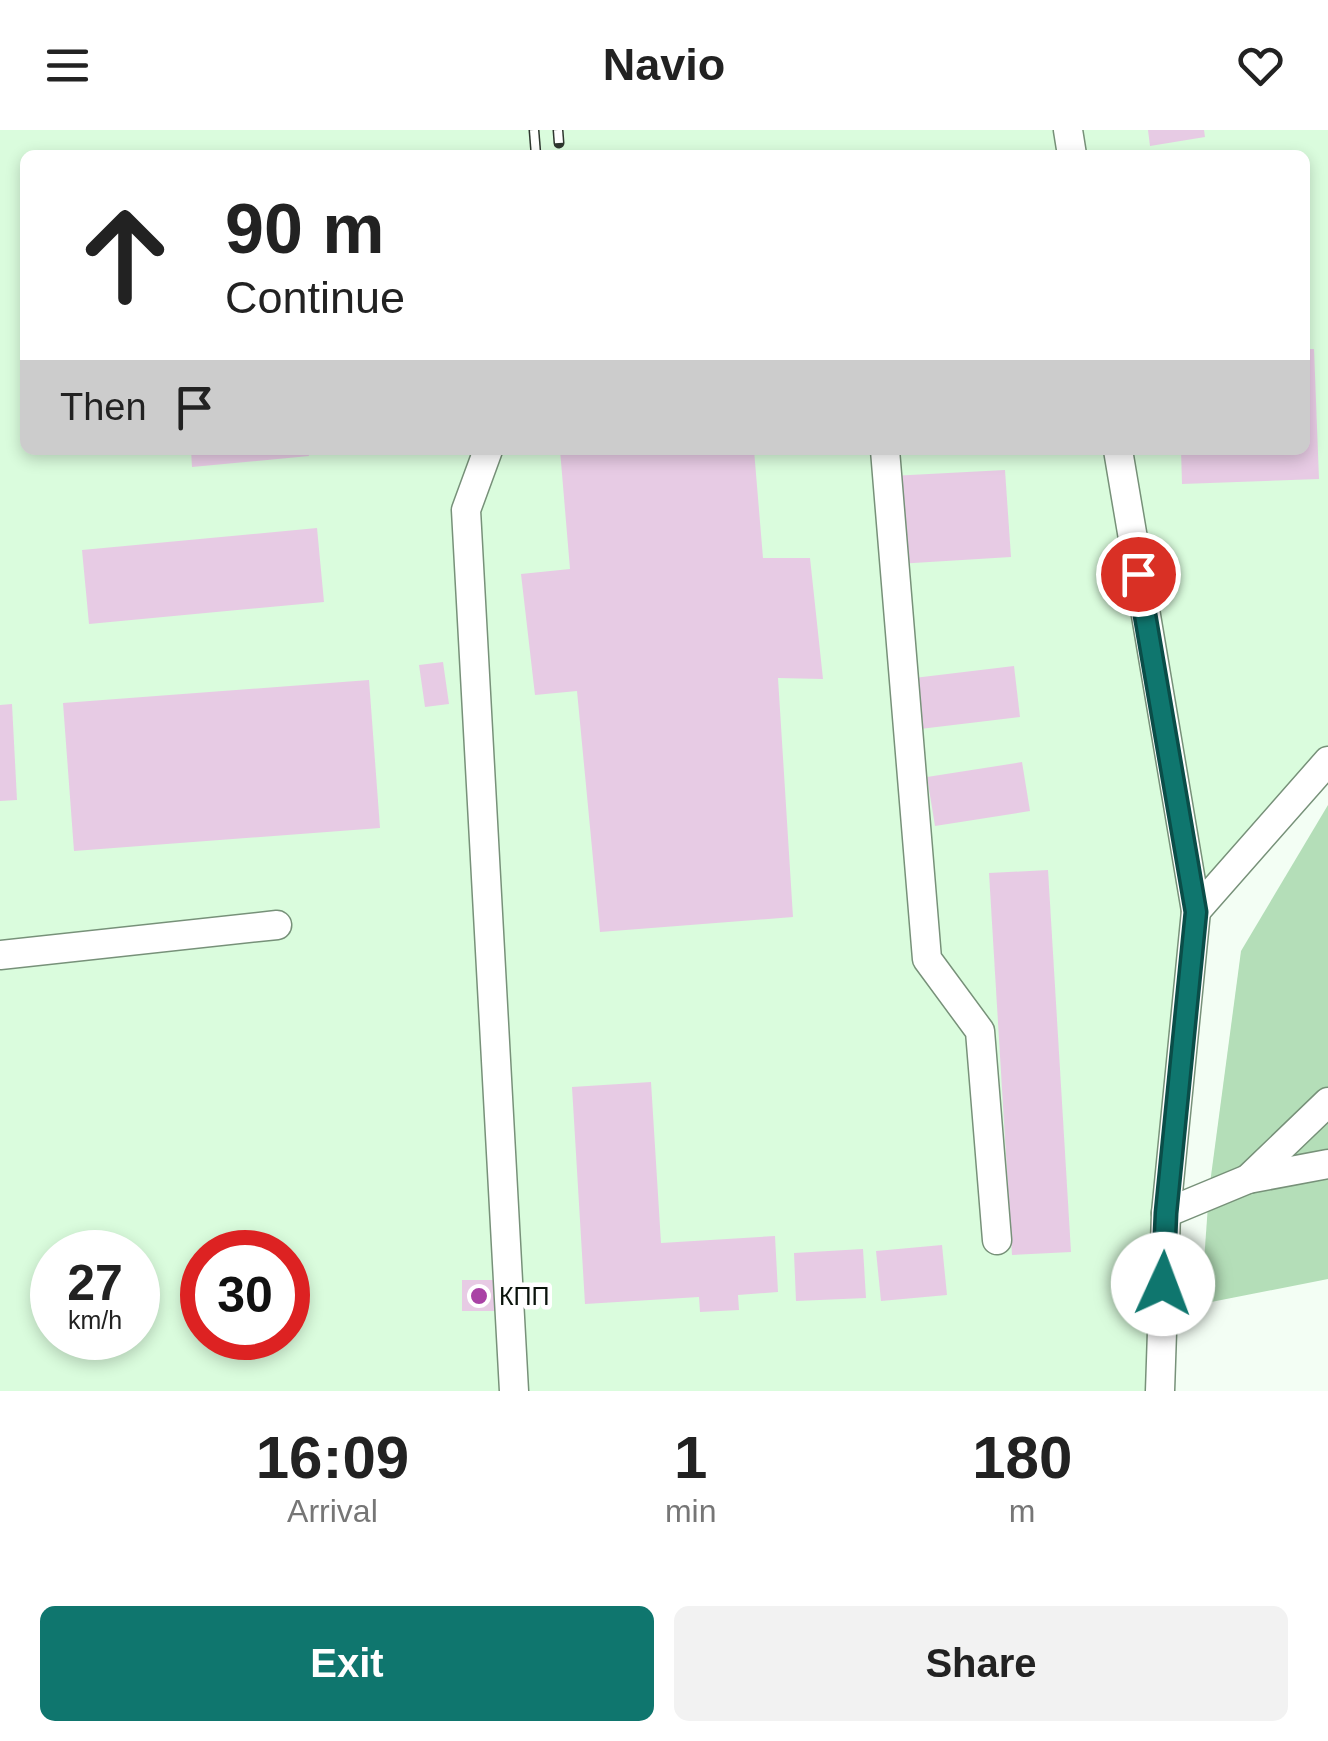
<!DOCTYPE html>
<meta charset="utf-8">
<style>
body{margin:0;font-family:Helvetica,sans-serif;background:#f2f2f2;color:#222;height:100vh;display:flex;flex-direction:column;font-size:38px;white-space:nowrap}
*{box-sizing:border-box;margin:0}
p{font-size:32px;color:#767676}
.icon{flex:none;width:55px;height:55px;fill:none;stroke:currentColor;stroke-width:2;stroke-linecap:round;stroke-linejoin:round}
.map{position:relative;height:1261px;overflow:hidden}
.sheet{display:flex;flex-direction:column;background:#fff;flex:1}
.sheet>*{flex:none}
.top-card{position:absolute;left:20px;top:20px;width:1290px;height:305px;border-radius:15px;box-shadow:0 5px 15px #0003;background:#fff;color:#222;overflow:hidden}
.speed{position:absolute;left:30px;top:1100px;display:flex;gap:20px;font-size:50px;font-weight:700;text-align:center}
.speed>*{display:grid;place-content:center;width:130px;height:130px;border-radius:50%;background:#fff;box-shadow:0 5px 15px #0003;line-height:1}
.speed small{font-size:25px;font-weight:400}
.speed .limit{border:15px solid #d22;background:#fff;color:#111}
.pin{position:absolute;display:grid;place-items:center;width:85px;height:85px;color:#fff;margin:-42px;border:5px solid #fff;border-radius:50%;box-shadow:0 2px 10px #0007}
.me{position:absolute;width:110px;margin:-55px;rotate:2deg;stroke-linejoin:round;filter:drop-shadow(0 0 8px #0008)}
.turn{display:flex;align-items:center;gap:35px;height:210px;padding:0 40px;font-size:45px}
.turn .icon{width:130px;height:130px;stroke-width:2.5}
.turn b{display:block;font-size:70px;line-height:85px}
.then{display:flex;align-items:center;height:95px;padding:0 40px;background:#0003;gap:20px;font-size:38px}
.eta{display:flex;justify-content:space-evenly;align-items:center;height:170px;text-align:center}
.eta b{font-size:60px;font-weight:800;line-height:70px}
.action{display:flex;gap:20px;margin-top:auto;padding:20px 40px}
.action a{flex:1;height:115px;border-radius:15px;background:#0f766e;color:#fff;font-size:40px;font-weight:800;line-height:115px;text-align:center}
.action a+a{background:#f2f2f2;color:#222}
header{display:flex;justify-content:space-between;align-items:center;height:130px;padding:0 40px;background:#fff;font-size:45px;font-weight:800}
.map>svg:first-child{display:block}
.built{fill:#dafcdd;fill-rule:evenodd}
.green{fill:#b4deb8}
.building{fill:#e7cbe4}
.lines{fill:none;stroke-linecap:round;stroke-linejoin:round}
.minor-casing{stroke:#779179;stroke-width:31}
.minor{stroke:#fff;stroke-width:28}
.rail-casing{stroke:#2e372f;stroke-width:11}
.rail{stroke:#fff;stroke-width:8;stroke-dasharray:22;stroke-linecap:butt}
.route-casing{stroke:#0a4d48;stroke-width:25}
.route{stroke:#0f766e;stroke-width:18}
.poi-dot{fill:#a942a5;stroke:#fff;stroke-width:4}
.labels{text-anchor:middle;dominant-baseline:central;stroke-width:9;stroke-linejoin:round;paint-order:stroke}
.poi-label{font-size:25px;fill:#0a130b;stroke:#fff;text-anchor:start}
</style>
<header><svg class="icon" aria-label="menu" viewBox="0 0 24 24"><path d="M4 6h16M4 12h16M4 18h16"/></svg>Navio<svg class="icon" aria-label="heart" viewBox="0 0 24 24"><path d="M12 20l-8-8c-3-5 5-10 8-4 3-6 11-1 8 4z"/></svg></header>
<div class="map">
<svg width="1328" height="1261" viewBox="0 0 1328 1261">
<rect width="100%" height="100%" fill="#f3fef4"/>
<path class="built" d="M0,0H1328V621L1185,820L1151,1100L1150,1261H0ZM25,25H1305V320H25ZM52,1122H138V1208H52ZM202,1122H288V1208H202Z"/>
<polygon class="green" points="1328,675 1328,1149 1201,1174 1209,1061 1241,821"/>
<g class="building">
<polygon points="1148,0 1204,0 1205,7 1150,16"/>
<polygon points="1305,219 1314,219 1319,349 1182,354 1181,320 1305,320"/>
<polygon points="191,320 308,320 309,326 192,337"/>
<polygon points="560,320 754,320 763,428 810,428 823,549 778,548 793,787 600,802 577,561 535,565 521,444 570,439"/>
<polygon points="1005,340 1011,427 897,434 891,346"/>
<polygon points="317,398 324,472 89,494 82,420"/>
<polygon points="443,532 449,574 425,577 419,535"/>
<polygon points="1014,536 1020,587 920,599 914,548"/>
<polygon points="369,550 380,698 74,721 63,573"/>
<polygon points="12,574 17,670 0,671 0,575"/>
<polygon points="1022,632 1030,681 935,696 927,647"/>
<polygon points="1048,740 1071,1122 1012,1125 989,743"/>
<polygon points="651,952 661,1113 775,1106 778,1162 738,1165 739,1180 700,1182 699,1167 585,1174 572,957"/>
<polygon points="942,1115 947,1165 881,1171 876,1121"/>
<polygon points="863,1119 866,1168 796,1171 794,1123"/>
<rect x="462" y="1150" width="33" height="31"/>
</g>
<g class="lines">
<g class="minor-casing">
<g id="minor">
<polyline points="1068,0 1072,25"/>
<polyline points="488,320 466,380 514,1261"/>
<polyline points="885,320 927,829 980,901 997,1110"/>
<polyline points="1118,320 1196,781 1166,1083 1160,1261"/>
<polyline points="1196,781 1328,631"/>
<polyline points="0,825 277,795"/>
<polyline points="1248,1049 1328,972"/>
<polyline points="1166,1083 1248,1049 1328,1034"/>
</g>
</g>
<use href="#minor" class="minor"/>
<g class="rail-casing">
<g id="rail">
<polyline points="534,0 536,25"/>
<polyline points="558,0 559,13"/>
</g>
</g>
<use href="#rail" class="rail"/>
</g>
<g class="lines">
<g class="route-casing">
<polyline id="route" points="1138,444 1196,782 1166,1083 1163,1154"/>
</g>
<use href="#route" class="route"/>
</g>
<circle class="poi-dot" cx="479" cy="1166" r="10"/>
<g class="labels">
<g class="poi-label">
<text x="499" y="1166">КПП</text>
</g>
</g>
</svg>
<div class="speed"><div>27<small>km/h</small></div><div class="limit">30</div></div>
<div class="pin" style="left:1138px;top:444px;background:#d93025"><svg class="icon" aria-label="arrive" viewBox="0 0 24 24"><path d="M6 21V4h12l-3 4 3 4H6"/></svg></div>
<svg class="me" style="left:1163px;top:1154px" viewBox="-20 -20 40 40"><circle r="19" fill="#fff"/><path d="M0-13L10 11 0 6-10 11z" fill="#0f766e"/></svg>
<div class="top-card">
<div class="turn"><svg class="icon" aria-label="ahead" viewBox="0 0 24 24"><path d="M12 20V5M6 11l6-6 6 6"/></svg><div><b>90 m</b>Continue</div></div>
<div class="then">Then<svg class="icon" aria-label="arrive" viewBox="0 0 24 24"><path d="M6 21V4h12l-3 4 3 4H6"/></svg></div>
</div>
</div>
<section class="sheet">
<div class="eta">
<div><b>16:09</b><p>Arrival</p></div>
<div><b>1</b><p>min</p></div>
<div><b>180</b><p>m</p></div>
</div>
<div class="action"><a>Exit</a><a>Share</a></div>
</section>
